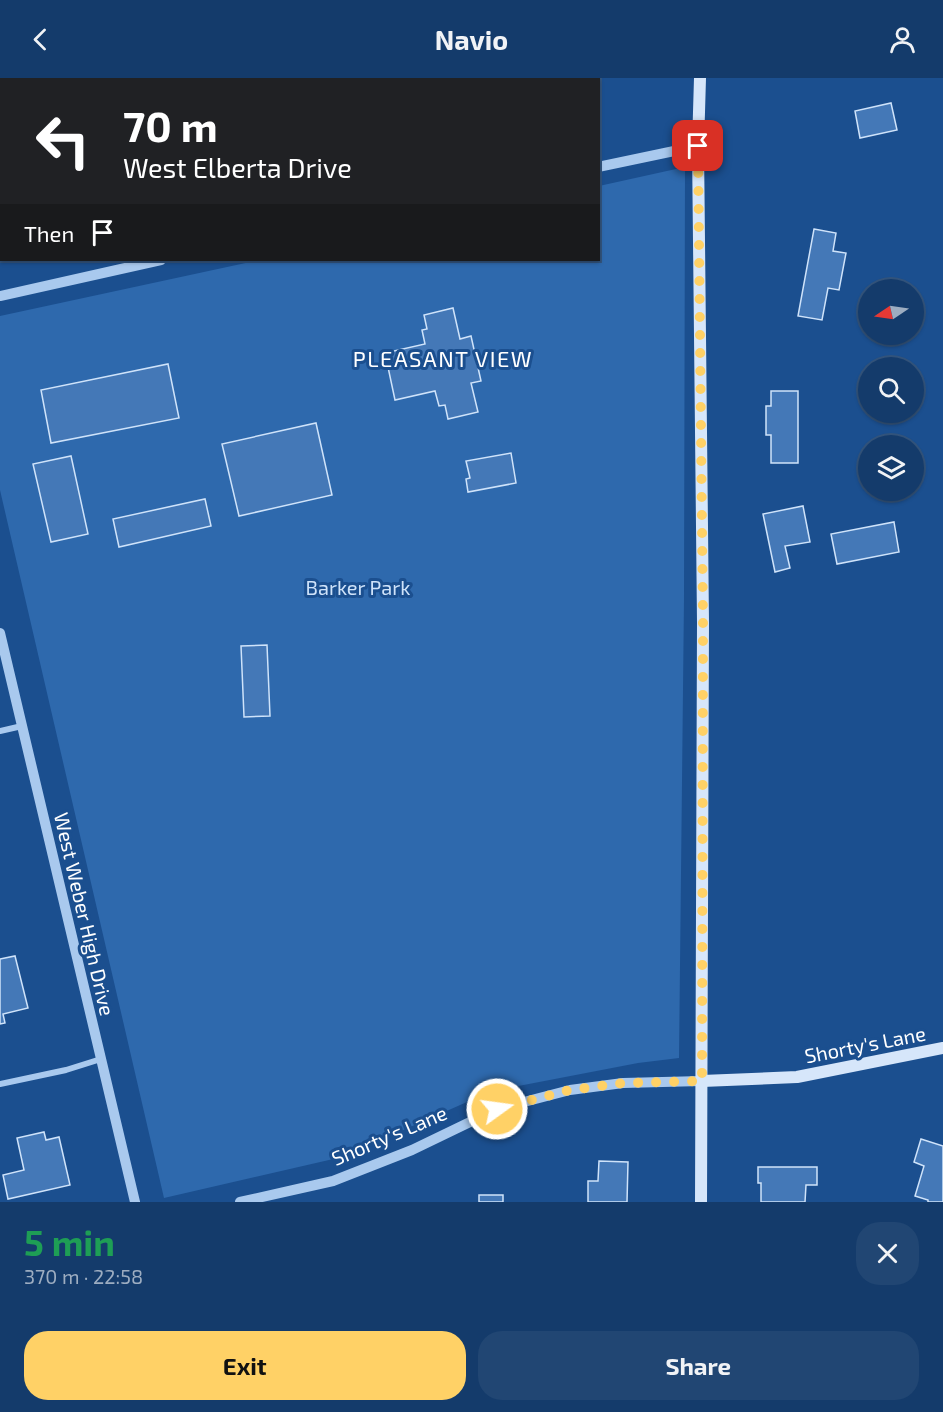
<!DOCTYPE html>
<meta charset="utf-8">
<style>
body{margin:0;font-family:"Exo 2",sans-serif;background:#214673;color:#f1f3f6;height:100vh;display:flex;flex-direction:column;font-size:22px;white-space:nowrap}
*{box-sizing:border-box;margin:0}
p{font-size:20px;color:#9dadc1}
.icon{flex:none;width:33px;height:33px;fill:none;stroke:currentColor;stroke-width:2;stroke-linecap:round;stroke-linejoin:round}
.map{position:relative;height:1124px;overflow:hidden}
.drawer{display:flex;flex-direction:column;background:#143b6b;flex:1}
.drawer>*{flex:none}
.guide{position:absolute;left:0px;top:0px;width:600px;height:183px;box-shadow:0 2px 4px #0004,0 0 0 2px #33557e;background:#202124;color:#fff;overflow:hidden}
.needle{width:39px;rotate:257deg}
.controls{position:absolute;left:858px;top:201px;display:grid;gap:12px}
.controls a{display:grid;place-items:center;width:66px;height:66px;border-radius:50%;background:#143b6b;box-shadow:0 2px 4px #0004,0 0 0 2px #33557e;font-size:30px}
.pin{position:absolute;display:grid;place-items:center;width:51px;height:51px;color:#fff;margin:-26px;border-radius:12px;box-shadow:0 3px 9px #0006}
.me{position:absolute;width:66px;margin:-33px;rotate:76deg;stroke-linejoin:round;filter:drop-shadow(0 0 4px #0008)}
.turn{display:flex;align-items:center;gap:21px;height:126px;padding:0 24px;font-size:27px}
.turn .icon{width:78px;height:78px;stroke-width:2.5}
.turn b{display:block;font-size:42px;line-height:51px}
.then{display:flex;align-items:center;height:57px;padding:0 24px;background:#0003;gap:12px;font-size:22px}
.round{display:grid;place-items:center;flex:none;width:63px;height:63px;border-radius:24px;background:#214673}
.head{display:flex;align-items:center;justify-content:space-between;height:102px;padding:0 24px}
h1{font-size:36px;font-weight:700;line-height:45px;color:#1e9e55}
.cta{display:flex;gap:12px;margin-top:auto;padding:12px 24px}
.cta a{flex:1;height:69px;border-radius:24px;background:#ffd166;color:#111;font-size:24px;font-weight:700;line-height:69px;text-align:center}
.cta a+a{background:#214673;color:#f1f3f6}
header{display:flex;justify-content:space-between;align-items:center;height:78px;padding:0 24px;background:#143b6b;font-size:27px;font-weight:700}
.map>svg:first-child{display:block}
.green{fill:#2e69ad}
.building{fill:#4478b7;stroke:#cfe3fa;stroke-width:1.5}
.lines{fill:none;stroke-linecap:round;stroke-linejoin:round}
.minor{stroke:#a9c9ee;stroke-width:6}
.tertiary{stroke:#a9c9ee;stroke-width:10}
.secondary{stroke:#d6e6fa;stroke-width:12}
.route{stroke:#ffd166;stroke-width:10;stroke-dasharray:0 18}
.labels{text-anchor:middle;dominant-baseline:central;stroke-width:6;stroke-linejoin:round;paint-order:stroke}
.park-label{font-size:20px;fill:#cfe3fa;stroke:#1b4f8f}
.street-label{font-size:20px;fill:#fff;stroke:#1b4f8f}
.quarter-label{font-size:22px;letter-spacing:1.5px;fill:#fff;stroke:#1b4f8f}
</style>
<header><svg class="icon" aria-label="back" viewBox="0 0 24 24"><path d="M15 5l-7 7 7 7"/></svg>Navio<svg class="icon" aria-label="person" viewBox="0 0 24 24"><circle cx="12" cy="8" r="4"/><path d="M4 21q1-7 8-7t8 7"/></svg></header>
<div class="map">
<svg width="943" height="1124" viewBox="0 0 943 1124">
<rect width="100%" height="100%" fill="#1b4f8f"/>
<polygon class="green" points="685,89 684,520 679,980 638,985 492,1013 342,1079 164,1120 0,412 0,238 260,182 598,182 599,108"/>
<g class="building">
<rect x="87" y="0" width="41" height="2"/>
<polygon points="891,25 897,52 860,60 855,33"/>
<polygon points="0,94 2,94 0,156"/>
<polygon points="814,151 836,155 833,173 846,175 839,212 828,210 822,242 798,238"/>
<polygon points="453,230 460,261 471,258 481,303 471,305 478,334 448,341 445,327 439,328 435,313 395,322 385,275 425,266 422,252 427,251 424,237"/>
<polygon points="168,286 179,340 51,365 41,312"/>
<polygon points="771,313 798,313 798,385 771,385 771,357 766,357 766,328 771,328"/>
<polygon points="316,345 332,417 239,438 222,366"/>
<polygon points="511,375 516,405 468,414 466,401 470,400 466,383"/>
<polygon points="71,378 88,456 51,464 33,386"/>
<polygon points="205,421 211,448 119,469 113,441"/>
<polygon points="803,428 810,464 785,468 790,490 775,494 763,436"/>
<polygon points="894,444 899,474 837,486 831,456"/>
<polygon points="267,567 270,638 244,639 241,568"/>
<polygon points="15,878 28,930 3,936 5,945 0,946 0,881"/>
<polygon points="44,1054 46,1062 59,1059 70,1107 8,1121 3,1097 24,1092 17,1060"/>
<polygon points="921,1061 943,1068 943,1124 928,1124 928,1122 915,1118 924,1088 914,1084"/>
<polygon points="599,1083 628,1084 627,1124 588,1124 588,1103 598,1103"/>
<polygon points="758,1089 817,1089 817,1107 806,1107 805,1124 761,1124 761,1105 758,1105"/>
<rect x="479" y="1117" width="24" height="7"/>
</g>
<g class="lines">
<g class="minor">
<polyline points="197,0 198,2"/>
<polyline points="0,653 22,648"/>
<polyline points="0,1006 66,992 101,981"/>
</g>
<g class="tertiary">
<polyline points="598,89 698,68"/>
<polyline points="0,218 161,182"/>
<polyline points="0,555 135,1124"/>
<polyline points="240,1124 333,1103 412,1072 497,1031 570,1012 623,1005 702,1003"/>
</g>
<g class="secondary">
<polyline points="700,0 698,68 703,544 701,1124"/>
<polyline points="702,1003 797,999 943,970"/>
</g>
</g>
<g class="lines">
<polyline class="route" points="497,1031 570,1012 624,1005 702,1003 703,544 698,68"/>
</g>
<g class="labels">
<g class="park-label">
<text x="358" y="509">Barker Park</text>
</g>
<g class="street-label">
<text transform="translate(85 836) rotate(77)">West Weber High Drive</text>
<text transform="translate(865 966) rotate(-11)">Shorty's Lane</text>
<text transform="translate(389 1057) rotate(-23)">Shorty's Lane</text>
</g>
<g class="quarter-label">
<text x="443" y="280">PLEASANT VIEW</text>
</g>
</g>
</svg>
<div class="controls">
<a><svg class="needle" viewBox="-14 -14 28 28"><path d="M0-13l5 13h-10z" fill="#e53935"/><path d="M0 13l5-13h-10z" fill="#9dadc1"/></svg></a>
<a><svg class="icon" aria-label="search" viewBox="0 0 24 24"><circle cx="10" cy="10" r="6"/><path d="M15 15l6 6"/></svg></a>
<a><svg class="icon" aria-label="layers" viewBox="0 0 24 24"><path d="M12 4l9 5-9 5-9-5zM3 14l9 5 9-5"/></svg></a>
</div>
<div class="pin" style="left:698px;top:68px;background:#d93025"><svg class="icon" aria-label="arrive" viewBox="0 0 24 24"><path d="M6 21V4h12l-3 4 3 4H6"/></svg></div>
<svg class="me" style="left:497px;top:1031px" viewBox="-20 -20 40 40"><circle r="17" fill="#ffd166" stroke="#fff" stroke-width="3"/><path d="M0-11L8 9 0 5-8 9z" fill="#fff"/></svg>
<div class="guide">
<div class="turn"><svg class="icon" aria-label="left" viewBox="0 0 24 24"><path d="M17 20v-9H6M10 6l-5 5 5 5"/></svg><div><b>70 m</b>West Elberta Drive</div></div>
<div class="then">Then<svg class="icon" aria-label="arrive" viewBox="0 0 24 24"><path d="M6 21V4h12l-3 4 3 4H6"/></svg></div>
</div>
</div>
<section class="drawer">
<div class="head"><div><h1>5 min</h1><p>370 m · 22:58</p></div><a class="round"><svg class="icon" aria-label="close" viewBox="0 0 24 24"><path d="M6 6l12 12M18 6L6 18"/></svg></a></div>
<div class="cta"><a>Exit</a><a>Share</a></div>
</section>
